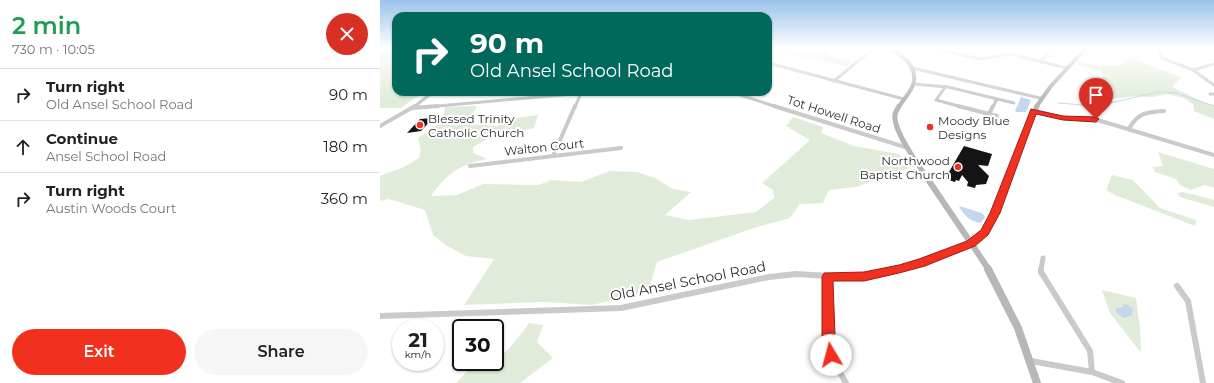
<!DOCTYPE html>
<meta charset="utf-8">
<style>
body{margin:0;font-family:Montserrat,sans-serif;background:#f6f6f6;color:#202124;height:100vh;display:flex;flex-direction:column;font-size:15px;white-space:nowrap}
*{box-sizing:border-box;margin:0}
p{font-size:13px;color:#757577}
.icon{flex:none;width:22px;height:22px;fill:none;stroke:currentColor;stroke-width:2;stroke-linecap:round;stroke-linejoin:round}
.map{position:relative;flex:1;overflow:hidden}
.drawer{display:flex;flex-direction:column;background:#fff;width:380px}
.drawer>*{flex:none}
.hud{position:absolute;left:12px;top:12px;width:380px;height:84px;border-radius:12px;box-shadow:0 1px 3px #0004;background:#00695c;color:#fff;overflow:hidden}
.speed{position:absolute;left:12px;top:319px;display:flex;gap:8px;font-size:20px;font-weight:700;text-align:center}
.speed>*{display:grid;place-content:center;width:52px;height:52px;border-radius:50%;background:#fff;box-shadow:0 1px 3px #0004;line-height:1}
.speed small{font-size:10px;font-weight:400}
.speed .limit{border:2px solid #111;border-radius:6px;background:#fff;color:#111}
.pin{position:absolute;display:grid;place-items:center;width:34px;height:34px;color:#fff;margin:-41px -17px;border-radius:50% 50% 50% 0;rotate:-45deg;box-shadow:0 0 4px #0007}
.pin .icon{rotate:45deg}
.me{position:absolute;width:44px;margin:-22px;rotate:352deg;stroke-linejoin:round;filter:drop-shadow(0 0 3px #0008)}
.turn{display:flex;align-items:center;gap:14px;height:84px;padding:0 12px;font-size:18px}
.turn .icon{width:52px;height:52px;stroke-width:2.5}
.turn b{display:block;font-size:28px;line-height:34px}
.round{display:grid;place-items:center;flex:none;width:42px;height:42px;border-radius:21px;background:#f6f6f6}
.summary{display:flex;align-items:center;justify-content:space-between;height:68px;padding:0 12px}
h1{font-size:24px;font-weight:600;line-height:30px;color:#1e9e55}
.cta{display:flex;gap:8px;margin-top:auto;padding:8px 12px}
.cta a{flex:1;height:46px;border-radius:24px;background:#f23020;color:#fff;font-size:16px;font-weight:600;line-height:46px;text-align:center}
.cta a+a{background:#f6f6f6;color:#202124}
ul{padding:0;list-style:none}
li{display:flex;align-items:center;gap:12px;height:52px;padding:0 12px;border-top:1px solid #e0e0e0}
li div{flex:1}
li b{display:block;font-size:15px}
li em{font-style:normal}
main{display:flex;flex:1;min-height:0}
.map>svg:first-child{display:block}
.green{fill:#e0ecd9}
.water{fill:#c3d7ed}
.lines{fill:none;stroke-linecap:round;stroke-linejoin:round}
.stream-far1{stroke:#c3d7ed;stroke-width:1}
.stream{stroke:#c3d7ed;stroke-width:1.5}
.building{fill:#141414}
.street-far3{stroke:#cacaca;stroke-width:3}
.street-far2{stroke:#cacaca;stroke-width:4}
.street-far1{stroke:#cacaca;stroke-width:5}
.street{stroke:#cacaca;stroke-width:6}
.secondary-far3{stroke:#b7b7b7;stroke-width:4}
.secondary-far2{stroke:#b7b7b7;stroke-width:5}
.secondary-far1{stroke:#b7b7b7;stroke-width:6}
.secondary{stroke:#b7b7b7;stroke-width:8}
.route{fill:#f23020;stroke:#9d1f15}
.poi-dot{fill:#f23020;stroke:#fff;stroke-width:1.5}
.labels{text-anchor:middle;dominant-baseline:central;stroke-width:4;stroke-linejoin:round;paint-order:stroke}
.street-label{font-size:12px;fill:#2d2d2d;stroke:#fff}
.poi-label{font-size:12px;fill:#2d2d2d;stroke:#fff;text-anchor:start}
.near-street-label{font-size:14px;fill:#2d2d2d;stroke:#fff}
</style>
<main>
<section class="drawer">
<div class="summary"><div><h1>2 min</h1><p>730 m · 10:05</p></div><a class="round" style="background:#d93025;color:#fff"><svg class="icon" aria-label="close" viewBox="0 0 24 24"><path d="M6 6l12 12M18 6L6 18"/></svg></a></div>
<ul>
<li><svg class="icon" aria-label="right" viewBox="0 0 24 24"><path d="M7 20v-9h11M14 6l5 5-5 5"/></svg><div><b>Turn right</b><p>Old Ansel School Road</p></div><em>90 m</em></li>
<li><svg class="icon" aria-label="ahead" viewBox="0 0 24 24"><path d="M12 20V5M6 11l6-6 6 6"/></svg><div><b>Continue</b><p>Ansel School Road</p></div><em>180 m</em></li>
<li><svg class="icon" aria-label="right" viewBox="0 0 24 24"><path d="M7 20v-9h11M14 6l5 5-5 5"/></svg><div><b>Turn right</b><p>Austin Woods Court</p></div><em>360 m</em></li>
</ul>
<div class="cta"><a>Exit</a><a>Share</a></div>
</section>
<div class="map">
<svg width="834" height="383" viewBox="0 0 834 383">
<rect width="100%" height="100%" fill="#fff"/>
<g class="green">
<polygon points="409,48 445,48 450,53 448,56 473,62 466,66 404,53"/>
<polygon points="16,56 16,92 43,92 21,108 0,108 0,59"/>
<polygon points="748,57 801,77 792,87 825,103 834,105 834,119 814,111 813,104 804,98 788,94 772,97 757,96 724,100 715,97 723,93 726,87 717,82 725,75 720,71 696,64 699,61 721,66 740,66"/>
<path d="M97,106L93,114L91,124L118,126L135,118L158,115L154,128L107,139L93,147V153L107,159C81,164 67,173 51,196L77,195L103,184L159,185L171,180L201,182L230,171L257,172L275,178L293,189L311,192L285,215L309,220L376,212L394,198L393,190L382,183L430,140L406,126L413,117L443,127L441,133L474,146L519,154L529,168L476,187L449,190L443,203L420,204L410,218L377,227L277,262L268,292L212,305L163,302L84,305L114,259L86,256L67,246L53,235L45,210L9,199L0,201V176L24,167L39,158L41,150L38,138L63,121L65,107Z"/>
<polygon points="778,152 834,169 834,188 825,185 811,190 800,185 796,179 775,172 773,167 783,166"/>
<polygon points="732,175 753,180 780,208 816,220 815,226 735,195 726,190"/>
<polygon points="803,192 834,200 834,207 800,197 797,193"/>
<polygon points="722,290 756,298 760,328 761,353 730,313"/>
<path d="M149,323L163,325L157,342L173,358L140,383H76L96,362H101L109,366C125,353 137,341 149,323Z"/>
</g>
<g class="water">
<polygon points="0,48 16,48 16,56 0,59"/>
<polygon points="641,97 651,100 646,112 636,112 635,111"/>
<path d="M579,206L602,213L605,217L601,223C591,223 582,213 579,206Z"/>
<polygon points="744,304 748,305 753,308 752,315 744,318 736,313 736,308 742,307"/>
</g>
<g class="lines">
<polyline class="stream-far1" points="678,103 716,106 779,92 796,93 834,106"/>
<polyline class="stream" points="712,106 717,106"/>
</g>
<g class="building">
<polygon points="53,118 41,131 27,133 40,119"/>
<polygon points="584,146 612,154 608,166 598,165 609,176 606,184 596,185 595,188 587,186 588,182 582,175 579,181 576,180 575,182 565,179 566,177 563,176 566,171 569,172"/>
</g>
<g class="lines">
<g class="street-far3">
<polyline points="553,48 600,59 630,54 687,68"/>
<polyline points="778,48 782,58 813,70 834,85"/>
<polyline points="660,62 668,53 666,48"/>
<polyline points="388,63 524,99"/>
<polyline points="532,68 660,98"/>
<polyline points="813,70 834,64"/>
<polyline points="454,81 494,48"/>
<polyline points="534,84 568,87 634,103"/>
<polyline points="566,86 556,100 582,107"/>
<polyline points="351,92 397,107"/>
<polyline points="830,94 834,94"/>
<polyline points="34,107 53,92"/>
<polyline points="47,107 214,92"/>
<polyline points="195,107 201,93"/>
<polyline points="613,107 617,99"/>
</g>
<g class="street-far2">
<polyline points="394,106 528,148"/>
<polyline points="578,106 617,116"/>
<polyline points="32,108 58,106"/>
<polyline points="654,111 683,118 721,121 834,155"/>
<polyline points="609,114 613,106"/>
<polyline points="0,126 35,106"/>
<path d="M749,129C757,113 767,112 784,111"/>
<polyline points="173,156 195,106"/>
<polyline points="90,166 241,148"/>
</g>
<g class="street-far1">
<polyline points="510,270 541,263 591,243"/>
<polyline points="661,270 663,258"/>
</g>
<g class="street">
<polyline points="661,269 661,272 710,351 712,372"/>
<polyline points="448,277 450,346 454,362 466,383"/>
<polyline points="797,286 808,301 823,383"/>
<polyline points="0,316 241,308 389,277 416,274 465,277 489,275 514,269"/>
<polyline points="651,361 712,372 742,383"/>
</g>
<g class="secondary-far3">
<path d="M506,48C522,53 539,67 533,85C530,93 523,100 519,107"/>
<polyline points="656,107 671,86 706,48"/>
</g>
<g class="secondary-far2">
<path d="M519,106C518,108 516,111 515,114C512,130 539,166 548,179"/>
<polyline points="628,179 657,106"/>
</g>
<g class="secondary-far1">
<polyline points="547,178 591,243"/>
<polyline points="609,270 591,243 605,232 615,213 628,178"/>
</g>
<polyline class="secondary" points="608,269 638,328 657,383"/>
</g>
<linearGradient id="sky" x2="0" y2="1"><stop stop-color="#99c2ea"/><stop offset="0.48" stop-color="#fff"/><stop offset="1" stop-color="#fff" stop-opacity="0"/></linearGradient>
<rect width="834" height="101" fill="url(#sky)"/>
<polygon class="route" points="651,109 683,116 716,117 719,119 716,122 683,120 656,114 620,213 608,235 595,246 545,266 519,273 484,281 453,281 455,336 458,355 456,359 451,361 447,359 442,336 442,277 444,273 484,272 519,265 539,259 587,241 601,230 610,213"/>
<g class="poi-dot">
<circle cx="40" cy="125" r="4"/>
<circle cx="550" cy="127" r="4"/>
<circle cx="578" cy="167" r="4"/>
</g>
<g class="labels">
<g class="street-label">
<text transform="translate(454 114) rotate(18)">Tot Howell Road</text>
<text transform="translate(164 147) rotate(-6)">Walton Court</text>
</g>
<g class="poi-label">
<text x="48" y="118">Blessed Trinity<tspan x="48" dy="14">Catholic Church</tspan></text>
<text x="558" y="120">Moody Blue<tspan x="558" dy="14">Designs</tspan></text>
<text x="570" y="160" text-anchor="end">Northwood<tspan x="570" dy="14">Baptist Church</tspan></text>
</g>
<g class="near-street-label">
<text transform="translate(308 281) rotate(-11)">Old Ansel School Road</text>
</g>
</g>
</svg>
<div class="speed"><div>21<small>km/h</small></div><div class="limit">30</div></div>
<div class="pin" style="left:716px;top:119px;background:#d93025"><svg class="icon" aria-label="arrive" viewBox="0 0 24 24"><path d="M6 21V4h12l-3 4 3 4H6"/></svg></div>
<svg class="me" style="left:451px;top:355px" viewBox="-20 -20 40 40"><circle r="19" fill="#fff"/><path d="M0-13L10 11 0 6-10 11z" fill="#f23020"/></svg>
<div class="hud">
<div class="turn"><svg class="icon" aria-label="right" viewBox="0 0 24 24"><path d="M7 20v-9h11M14 6l5 5-5 5"/></svg><div><b>90 m</b>Old Ansel School Road</div></div>
</div>
</div>
</main>
